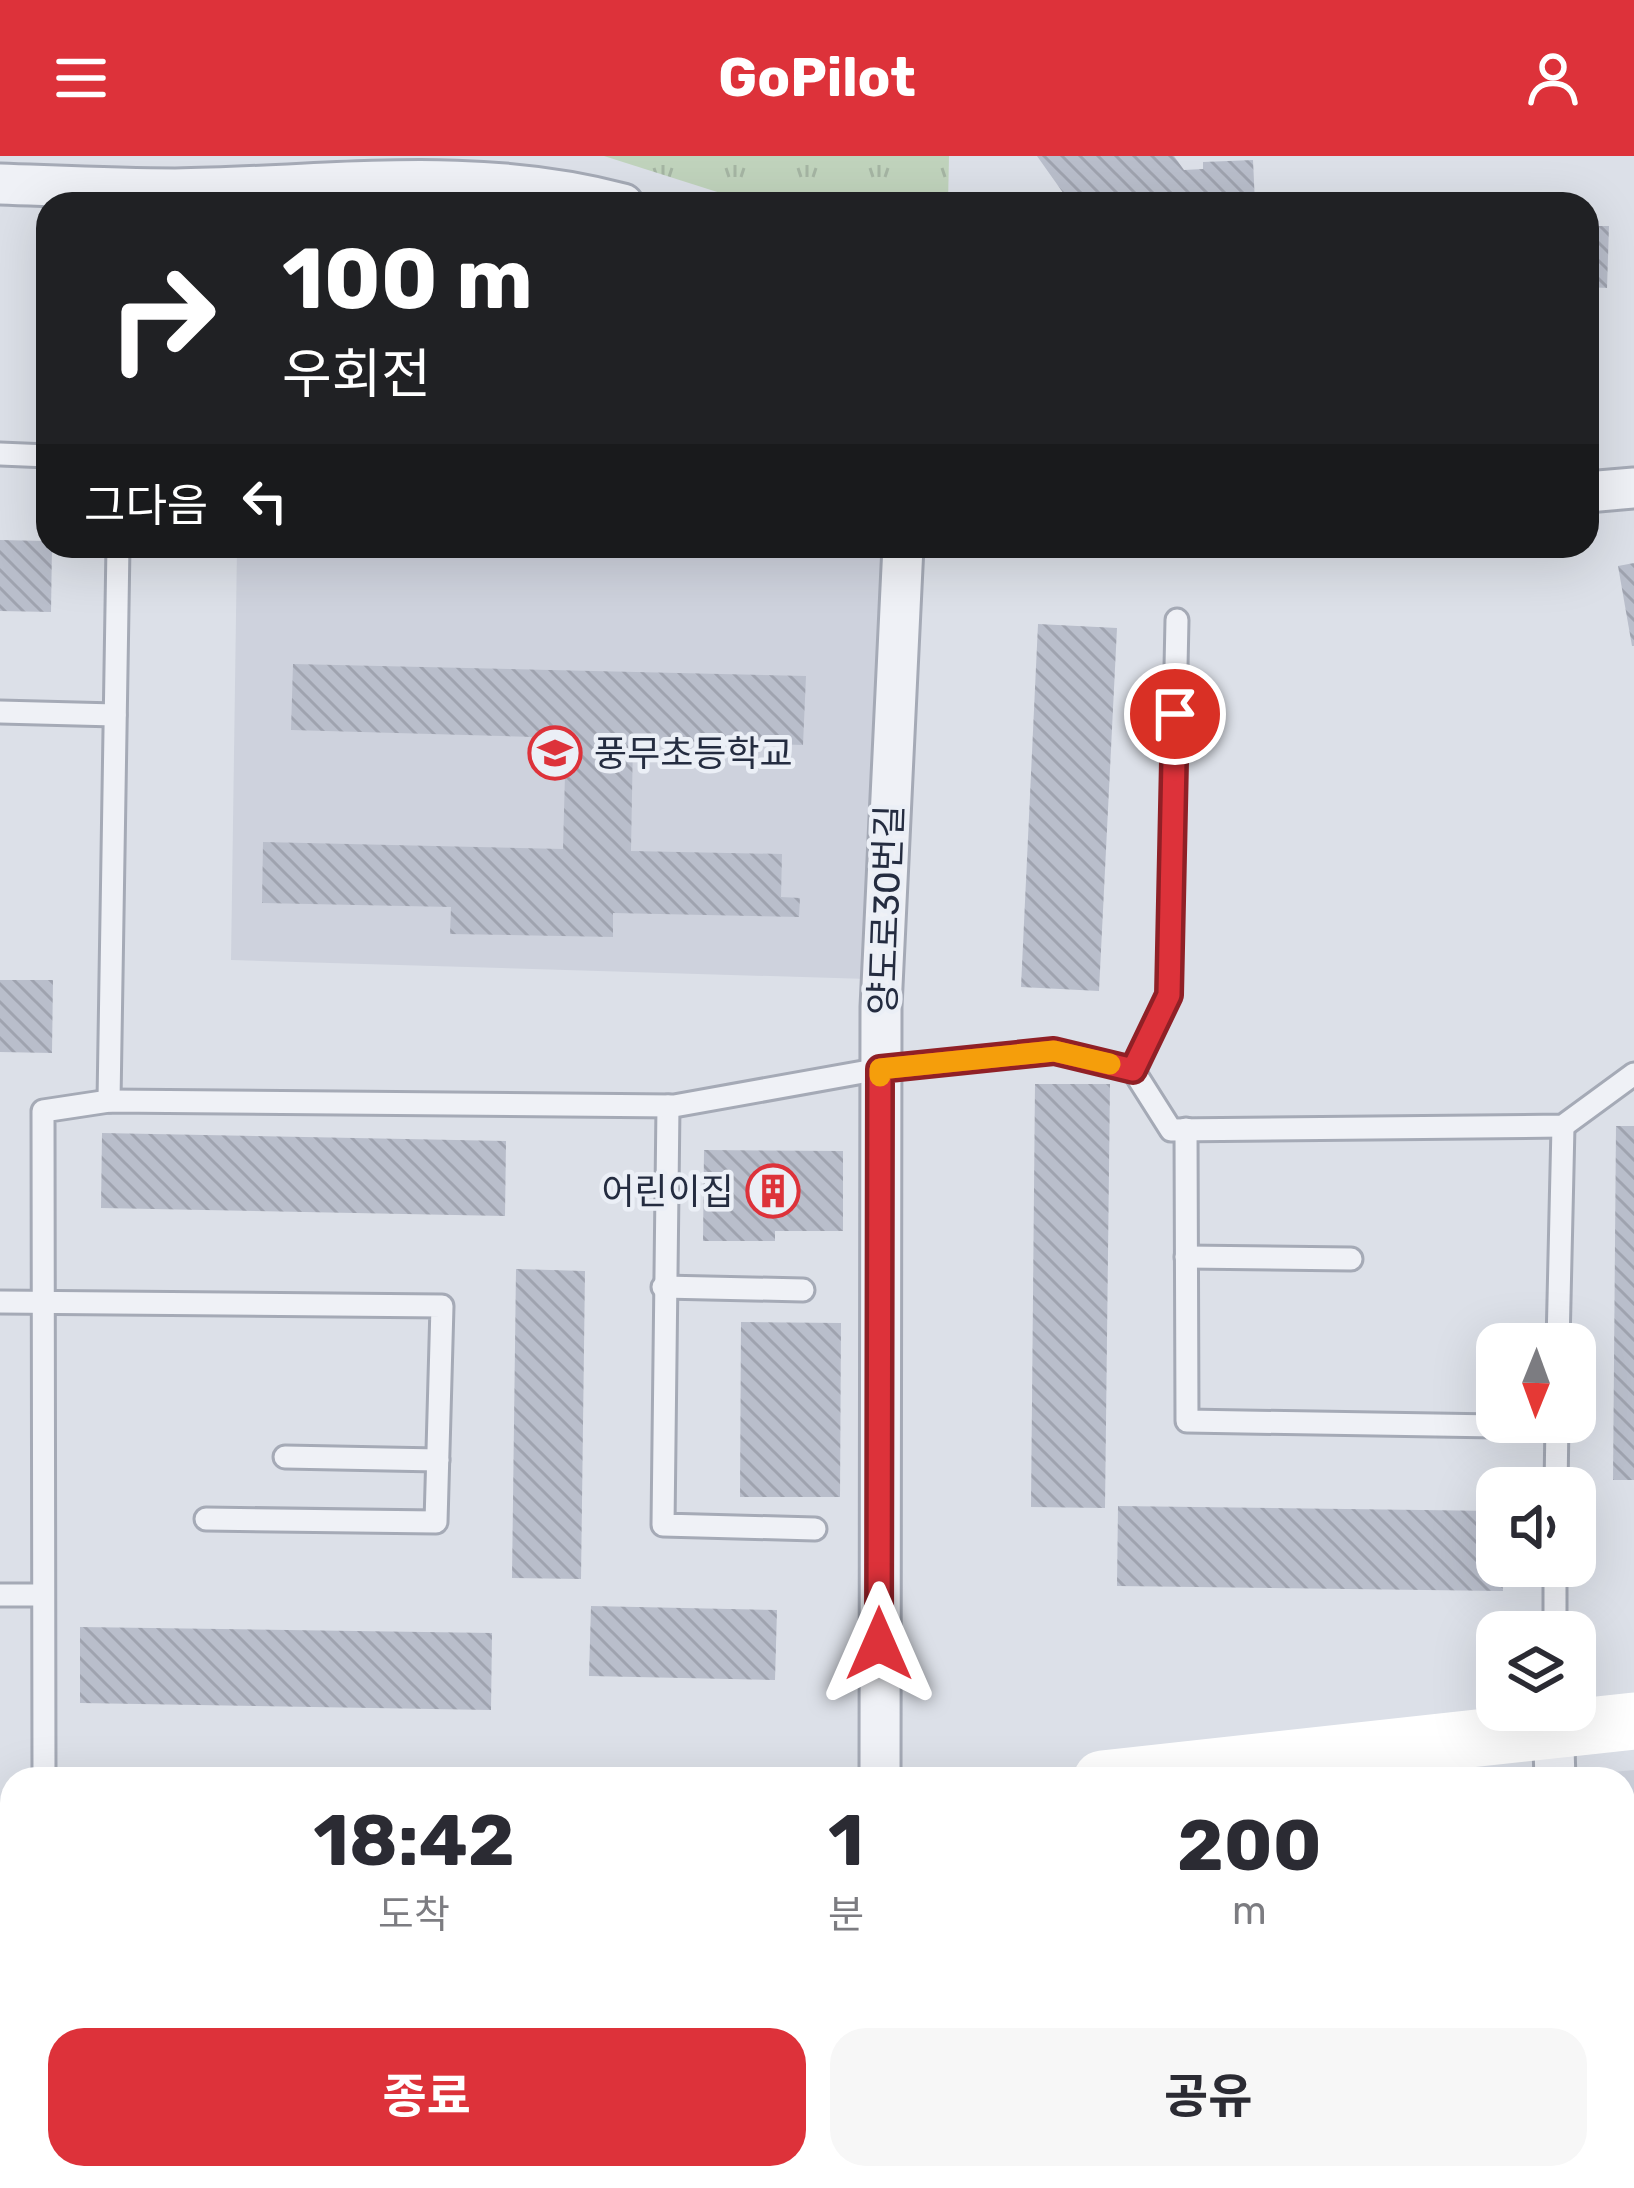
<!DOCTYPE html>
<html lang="ko">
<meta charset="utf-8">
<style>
body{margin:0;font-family:Rubik,"Noto Sans KR",sans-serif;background:#f7f7f7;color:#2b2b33;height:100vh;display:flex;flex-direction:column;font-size:45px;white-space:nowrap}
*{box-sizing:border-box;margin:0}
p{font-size:39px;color:#7c7c81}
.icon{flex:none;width:66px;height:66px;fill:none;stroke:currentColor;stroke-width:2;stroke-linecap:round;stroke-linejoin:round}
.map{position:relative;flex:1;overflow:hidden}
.details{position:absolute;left:0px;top:1611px;width:1635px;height:423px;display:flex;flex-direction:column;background:#fff;border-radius:36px 36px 0 0;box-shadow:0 12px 48px #0002}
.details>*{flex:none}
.top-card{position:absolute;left:36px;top:36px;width:1563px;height:366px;border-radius:36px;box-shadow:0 12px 48px #0002;background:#202124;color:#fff;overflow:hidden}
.needle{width:78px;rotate:181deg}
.controls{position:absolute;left:1476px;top:1167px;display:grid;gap:24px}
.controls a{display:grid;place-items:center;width:120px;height:120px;border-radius:24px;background:#fff;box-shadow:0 12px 48px #0002;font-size:60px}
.pin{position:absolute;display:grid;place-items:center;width:102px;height:102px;color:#fff;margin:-51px;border:6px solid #fff;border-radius:50%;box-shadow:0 3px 12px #0007}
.me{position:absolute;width:132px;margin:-66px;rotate:0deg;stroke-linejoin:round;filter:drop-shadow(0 0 9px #0008)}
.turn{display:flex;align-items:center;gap:42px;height:252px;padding:0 48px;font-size:54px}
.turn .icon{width:156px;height:156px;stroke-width:2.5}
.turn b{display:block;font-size:84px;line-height:102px}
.then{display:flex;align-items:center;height:114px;padding:0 48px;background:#0003;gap:24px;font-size:45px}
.eta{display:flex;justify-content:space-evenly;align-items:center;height:204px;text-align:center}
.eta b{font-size:72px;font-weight:700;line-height:84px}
.action{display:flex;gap:24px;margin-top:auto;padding:24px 48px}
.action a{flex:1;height:138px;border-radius:36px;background:#dd323a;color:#fff;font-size:48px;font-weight:700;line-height:138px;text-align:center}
.action a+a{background:#f7f7f7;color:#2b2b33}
header{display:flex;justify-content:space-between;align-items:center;height:156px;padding:0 48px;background:#dd323a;color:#fff;font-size:54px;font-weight:700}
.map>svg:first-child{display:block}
.built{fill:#ced2dd}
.park{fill:url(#park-tufts)}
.building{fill:url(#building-back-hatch)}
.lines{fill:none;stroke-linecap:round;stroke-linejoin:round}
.lane-casing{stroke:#a5aab6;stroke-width:27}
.street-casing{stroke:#a5aab6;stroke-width:45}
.lane{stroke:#eff1f6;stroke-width:21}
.street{stroke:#eff1f6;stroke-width:39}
.secondary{stroke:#fff;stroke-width:57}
.route-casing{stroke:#902026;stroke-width:30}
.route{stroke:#dd323a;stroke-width:21}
.slow{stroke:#f59e0b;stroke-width:21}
.labels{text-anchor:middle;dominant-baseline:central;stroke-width:9;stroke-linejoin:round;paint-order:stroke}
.poi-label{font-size:36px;fill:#242c40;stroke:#ebeff6;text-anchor:start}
.street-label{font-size:36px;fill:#242c40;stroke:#ebeff6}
</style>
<header><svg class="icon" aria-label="menu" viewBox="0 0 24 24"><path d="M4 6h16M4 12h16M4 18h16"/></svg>GoPilot<svg class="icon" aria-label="person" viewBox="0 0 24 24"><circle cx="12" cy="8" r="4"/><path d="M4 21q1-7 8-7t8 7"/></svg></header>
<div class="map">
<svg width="1634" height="2032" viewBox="0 0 1634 2032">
<defs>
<pattern id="park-tufts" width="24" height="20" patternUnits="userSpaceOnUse" patternTransform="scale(3)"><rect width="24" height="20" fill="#c0d3bc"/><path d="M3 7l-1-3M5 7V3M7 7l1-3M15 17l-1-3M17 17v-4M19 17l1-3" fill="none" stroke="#a5b5a3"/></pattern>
<pattern id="building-back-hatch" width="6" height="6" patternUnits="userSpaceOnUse" patternTransform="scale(3)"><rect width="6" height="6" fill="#b9becb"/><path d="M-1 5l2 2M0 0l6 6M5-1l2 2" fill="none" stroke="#9fa3af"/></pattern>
</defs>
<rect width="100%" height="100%" fill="#dce0e8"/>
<g class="built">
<polygon points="237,390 883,390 868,823 231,804"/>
<polygon points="1634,1614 1634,2032 927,2032 927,2022 1623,2022 1623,1623 1540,1623"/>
</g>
<polygon class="park" points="604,0 949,0 948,48 755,48"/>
<g class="building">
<polygon points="1037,0 1174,0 1184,14 1203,13 1203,6 1253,4 1255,48 1071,48"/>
<polygon points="1587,70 1609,70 1607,132 1587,131"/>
<polygon points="0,384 48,385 52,390 51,456 0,455"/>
<polygon points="1634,407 1634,490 1632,490 1618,410"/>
<polygon points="1038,468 1117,472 1099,835 1021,831"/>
<polygon points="293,508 806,520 803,589 633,584 631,695 782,698 781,741 800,742 799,761 613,757 613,781 450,778 451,751 262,747 263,686 563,693 566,582 291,574"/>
<polygon points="0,824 53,824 52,897 0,896"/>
<polygon points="1035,928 1110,928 1105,1352 1031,1351"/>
<polygon points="1616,970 1634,970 1634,1324 1613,1324"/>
<polygon points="102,977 506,985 505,1060 101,1052"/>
<polygon points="704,994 843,995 843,1075 775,1075 775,1085 703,1085"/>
<polygon points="516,1113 585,1115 581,1423 512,1422"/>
<polygon points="741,1166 841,1167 840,1341 740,1341"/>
<polygon points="1118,1350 1497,1355 1503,1435 1117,1430"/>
<polygon points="591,1450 777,1454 775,1524 589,1520"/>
<polygon points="80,1471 492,1477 491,1554 80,1547"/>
<polygon points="1634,1908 1634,2032 1620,2032 1623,1923"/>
<rect x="1199" y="2022" width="308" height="10"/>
</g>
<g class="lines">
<g class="lane-casing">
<g id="lane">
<polyline points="0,298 48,300"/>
<polyline points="0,556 115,559"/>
<polyline points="1133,914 1169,839 1177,464"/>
<polyline points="109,945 118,390"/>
<polyline points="668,950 663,1369 815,1373"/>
<polyline points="1186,973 1187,1265 1557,1271"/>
<polyline points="1186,1101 1351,1103"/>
<polyline points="663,1131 803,1134"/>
<polyline points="0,1146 442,1150 436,1366 206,1363"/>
<polyline points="1558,1188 1563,970"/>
<polyline points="285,1301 438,1304"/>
<polyline points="1556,1332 1557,1266"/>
<polyline points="0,1439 40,1439"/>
<polyline points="1555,1476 1555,1410"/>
<polyline points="44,1623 43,955 109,945 674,950 880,913 1054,895 1133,914 1171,974 1563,970 1634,918"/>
</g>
</g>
<g class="street-casing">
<g id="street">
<path d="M0,28C58,30 117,33 175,33C326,31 475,8 623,48"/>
<polyline points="1587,336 1634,332"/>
<polyline points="1554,1592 1555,1623"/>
<polyline points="880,1623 881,851 903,390"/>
<polyline points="1623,1859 1634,1859"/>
<polyline points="643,2022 643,2032"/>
<polyline points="1559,2022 1559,2032"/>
<polyline points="456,2032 539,2022"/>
<polyline points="900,2032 900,2022"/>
<polyline points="1155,2032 1155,2022"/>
</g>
</g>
<use href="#lane" class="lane"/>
<use href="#street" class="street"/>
<g class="secondary">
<polyline points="1102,1623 1634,1565"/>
<polyline points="0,1747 12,1743"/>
</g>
</g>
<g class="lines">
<g class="route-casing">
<polyline id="route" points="879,1488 880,913 1054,895 1133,914 1169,839 1175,558"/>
</g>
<use href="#route" class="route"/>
<polyline class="slow" points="880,920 880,913 1054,895 1110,908"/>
</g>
<defs>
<g id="school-ring" transform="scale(2.7)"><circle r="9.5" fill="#ebeff6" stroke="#dd323a" stroke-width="1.5"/><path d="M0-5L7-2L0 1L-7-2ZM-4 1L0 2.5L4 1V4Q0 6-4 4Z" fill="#dd323a"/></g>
<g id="building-ring" transform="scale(2.7)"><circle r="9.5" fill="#ebeff6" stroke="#dd323a" stroke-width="1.5"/><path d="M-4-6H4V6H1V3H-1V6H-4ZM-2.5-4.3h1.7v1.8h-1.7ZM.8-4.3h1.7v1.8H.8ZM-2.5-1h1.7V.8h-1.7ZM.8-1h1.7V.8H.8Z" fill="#dd323a"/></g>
</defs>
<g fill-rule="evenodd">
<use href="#school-ring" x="555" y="597"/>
<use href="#building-ring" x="773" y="1035"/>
</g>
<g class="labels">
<g class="poi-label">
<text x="594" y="597">풍무초등학교</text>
<text x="734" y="1035" text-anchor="end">어린이집</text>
</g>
<g class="street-label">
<text transform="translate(886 754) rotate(-88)">양도로30번길</text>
</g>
</g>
</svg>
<div class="controls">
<a><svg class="needle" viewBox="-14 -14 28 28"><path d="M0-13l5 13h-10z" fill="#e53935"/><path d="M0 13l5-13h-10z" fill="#7c7c81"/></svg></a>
<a><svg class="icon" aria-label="sound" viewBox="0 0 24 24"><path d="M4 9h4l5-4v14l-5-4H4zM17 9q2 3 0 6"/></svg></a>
<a><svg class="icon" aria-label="layers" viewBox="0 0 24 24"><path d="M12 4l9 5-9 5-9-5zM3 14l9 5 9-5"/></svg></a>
</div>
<div class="pin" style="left:1175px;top:558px;background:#d93025"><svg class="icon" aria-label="arrive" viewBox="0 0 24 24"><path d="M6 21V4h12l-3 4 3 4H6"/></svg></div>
<svg class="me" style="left:879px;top:1488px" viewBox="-20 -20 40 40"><path d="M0-17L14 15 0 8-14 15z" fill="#dd323a" stroke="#fff" stroke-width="4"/></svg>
<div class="top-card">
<div class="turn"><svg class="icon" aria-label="right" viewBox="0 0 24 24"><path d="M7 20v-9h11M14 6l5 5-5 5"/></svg><div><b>100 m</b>우회전</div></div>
<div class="then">그다음<svg class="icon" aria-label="left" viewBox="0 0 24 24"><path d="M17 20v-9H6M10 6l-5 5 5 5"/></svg></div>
</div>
<section class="details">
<div class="eta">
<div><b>18:42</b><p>도착</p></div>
<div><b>1</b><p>분</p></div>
<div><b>200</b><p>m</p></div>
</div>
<div class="action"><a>종료</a><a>공유</a></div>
</section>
</div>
